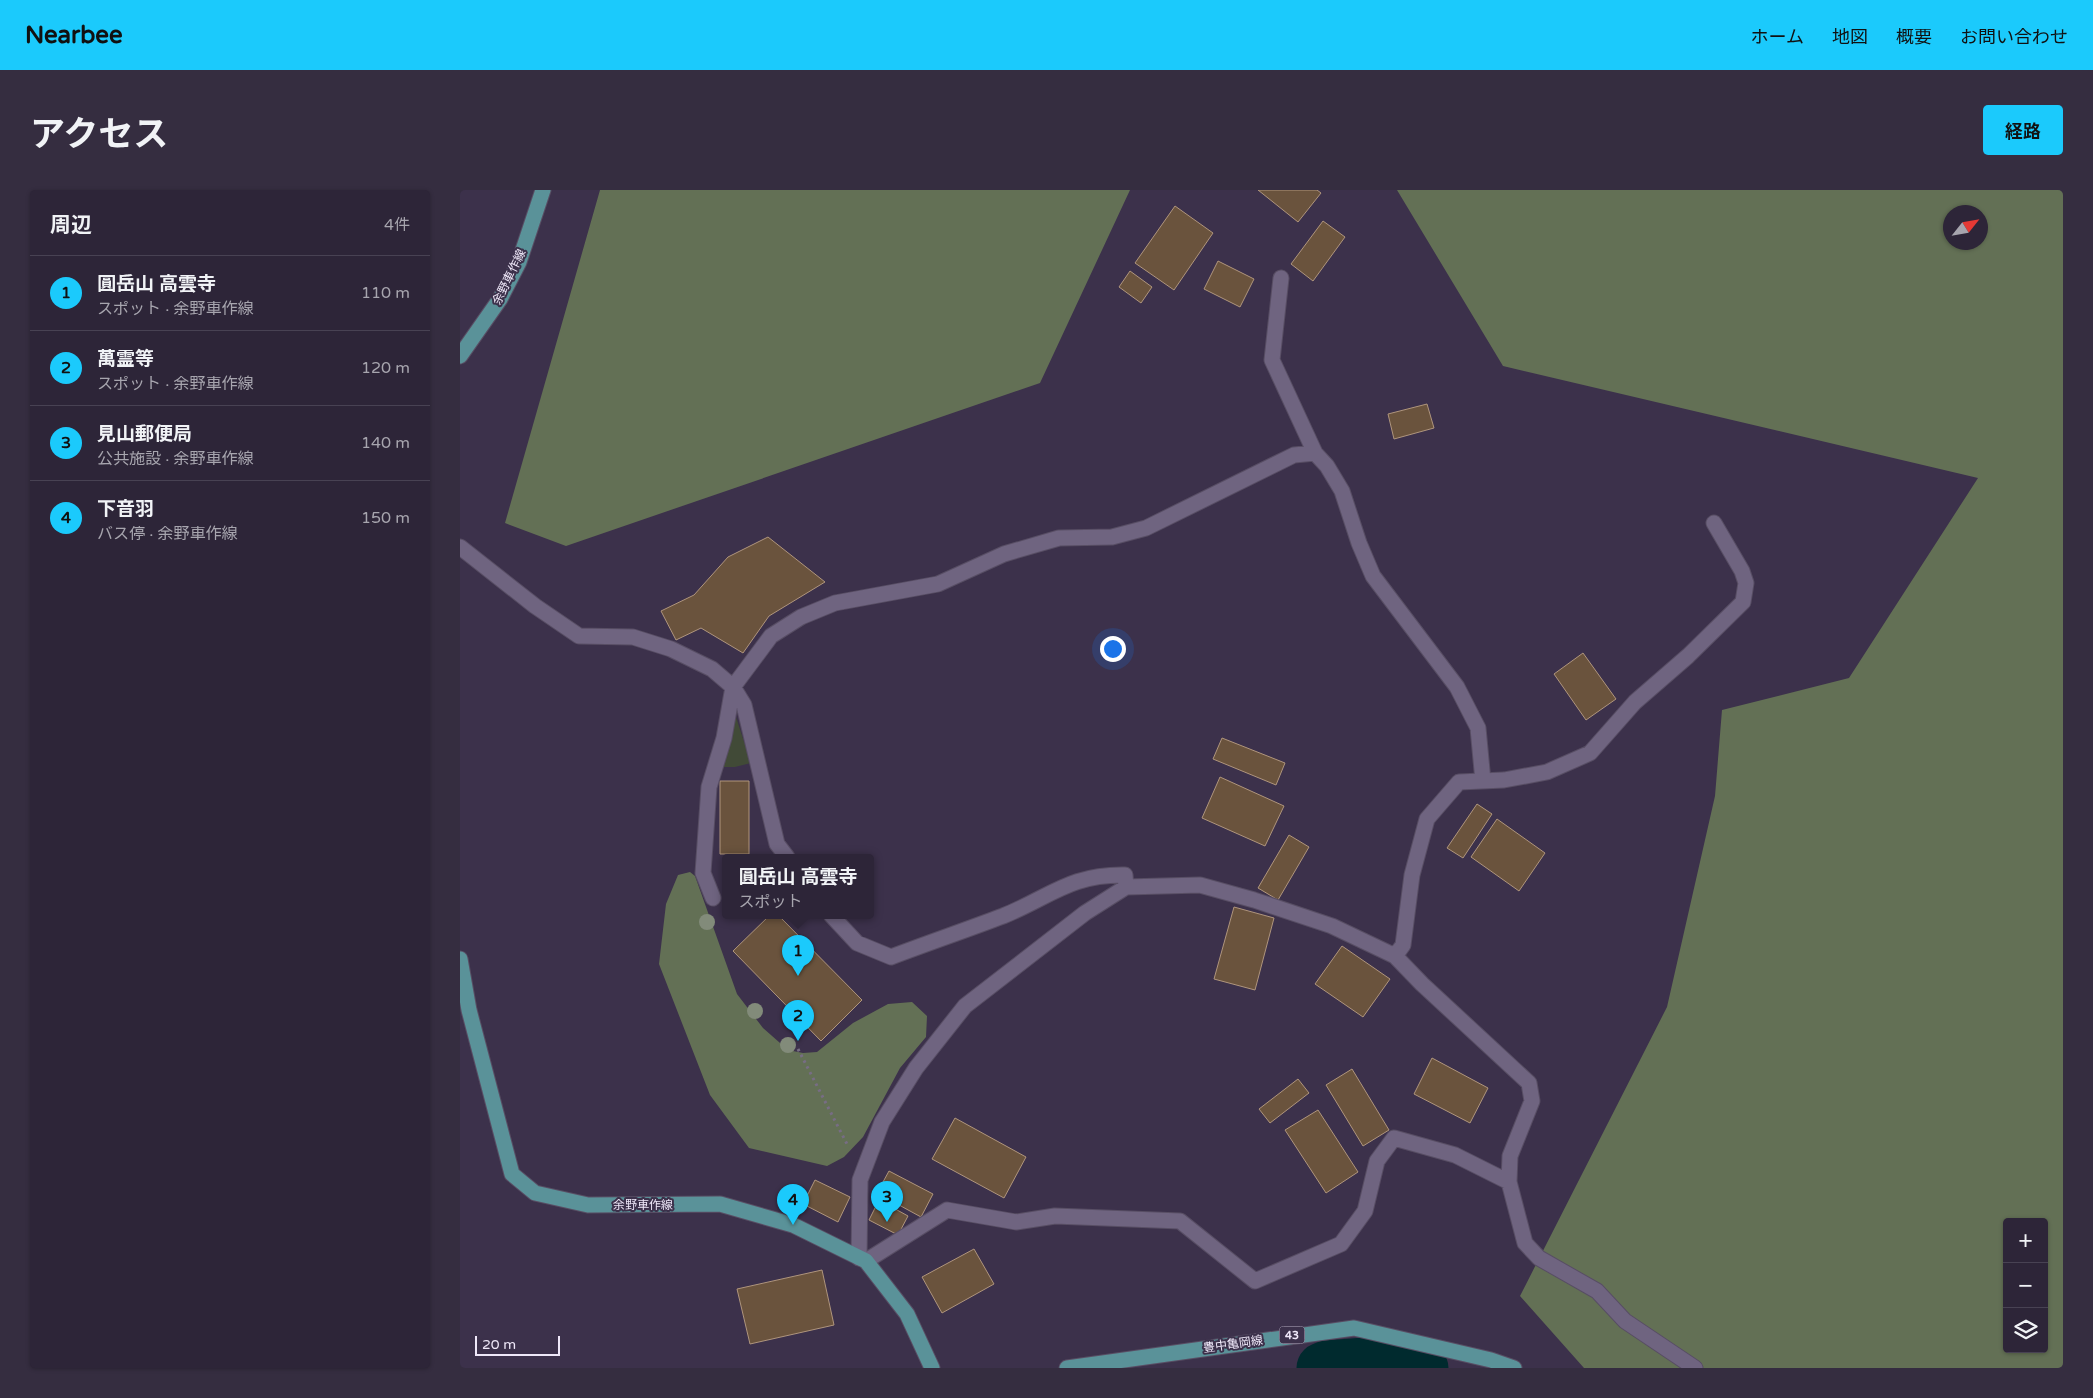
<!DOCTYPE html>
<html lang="ja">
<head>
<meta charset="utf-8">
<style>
	body { margin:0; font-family:"Varela Round","Noto Sans JP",sans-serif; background:#352d40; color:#f1f3f6 }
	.controls { position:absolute; right:15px; bottom:15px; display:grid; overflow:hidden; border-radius:5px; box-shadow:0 1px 4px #0004 }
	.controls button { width:45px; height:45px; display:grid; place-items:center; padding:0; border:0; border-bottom:1px solid #484253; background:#2d2538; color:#f1f3f6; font:25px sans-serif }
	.compass { position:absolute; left:1483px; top:15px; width:45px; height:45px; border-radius:50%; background:#2d2538; box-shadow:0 1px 4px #0004; rotate:59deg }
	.scale { position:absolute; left:15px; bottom:12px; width:85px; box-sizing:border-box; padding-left:5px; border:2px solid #efe8f9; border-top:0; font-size:14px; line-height:18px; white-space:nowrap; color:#efe8f9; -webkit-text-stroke:4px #3c314b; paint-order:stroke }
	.you { position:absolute; left:652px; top:458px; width:18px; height:18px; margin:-12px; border:4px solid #fff; border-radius:50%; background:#1a73e8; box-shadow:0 0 0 8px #1a73e833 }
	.badge { display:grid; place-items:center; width:32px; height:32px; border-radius:50%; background:#1bcafc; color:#111; font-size:16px; font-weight:700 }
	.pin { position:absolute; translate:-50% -41px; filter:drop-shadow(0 1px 2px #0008) }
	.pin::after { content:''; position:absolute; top:26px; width:18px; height:15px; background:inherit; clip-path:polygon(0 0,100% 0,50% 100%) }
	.popup { position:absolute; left:262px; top:664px; width:152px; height:65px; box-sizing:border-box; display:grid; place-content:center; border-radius:5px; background:#2d2538; filter:drop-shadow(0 1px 4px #0005); font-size:16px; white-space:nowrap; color:#a7a5ae }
	.popup b { font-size:19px; color:#f1f3f6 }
	.popup::after { content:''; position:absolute; left:50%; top:100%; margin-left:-10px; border:10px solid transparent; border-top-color:#2d2538 }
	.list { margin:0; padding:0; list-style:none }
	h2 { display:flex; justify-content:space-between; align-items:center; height:65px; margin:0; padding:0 20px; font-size:21px }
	h2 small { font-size:16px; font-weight:400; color:#a7a5ae }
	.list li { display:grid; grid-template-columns:32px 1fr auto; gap:15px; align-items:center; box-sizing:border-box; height:75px; padding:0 20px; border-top:1px solid #484253 }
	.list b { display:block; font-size:19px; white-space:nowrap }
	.list p { margin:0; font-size:16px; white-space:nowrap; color:#a7a5ae }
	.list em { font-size:16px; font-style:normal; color:#a7a5ae }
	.icon { flex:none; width:28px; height:28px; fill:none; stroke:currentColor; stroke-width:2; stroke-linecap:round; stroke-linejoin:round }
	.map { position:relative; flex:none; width:1603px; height:1178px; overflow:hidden; border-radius:5px }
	header { display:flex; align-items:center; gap:30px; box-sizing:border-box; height:70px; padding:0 25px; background:#1bcafc; color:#111 }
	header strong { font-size:24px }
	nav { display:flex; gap:28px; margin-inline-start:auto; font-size:18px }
	.intro { display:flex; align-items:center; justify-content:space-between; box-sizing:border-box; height:120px; padding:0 30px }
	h1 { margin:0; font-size:35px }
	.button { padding:12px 22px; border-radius:5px; background:#1bcafc; color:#111; font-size:18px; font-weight:700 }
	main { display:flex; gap:30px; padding:0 30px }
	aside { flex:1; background:#2d2538; border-radius:5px; box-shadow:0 1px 4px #0004 }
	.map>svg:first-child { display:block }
	.green { fill:#414a37 }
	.forest { fill:#637055; fill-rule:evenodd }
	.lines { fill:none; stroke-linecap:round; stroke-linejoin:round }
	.river { stroke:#002a2e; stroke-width:51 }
	.building { fill:#6a533d; stroke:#af957d }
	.minor-casing { stroke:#584e64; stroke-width:17 }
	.major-casing { stroke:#584e64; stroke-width:17 }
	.path { stroke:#776d84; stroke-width:3; stroke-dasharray:2.5 4; stroke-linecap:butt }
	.minor { stroke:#6f6480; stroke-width:15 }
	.major { stroke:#5a9299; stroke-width:15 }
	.tree { fill:#828b7a }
	.labels { text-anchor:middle; stroke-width:4; stroke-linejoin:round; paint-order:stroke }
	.shield { fill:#3c314b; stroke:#b9b1c5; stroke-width:1 }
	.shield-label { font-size:11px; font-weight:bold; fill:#efe8f9 }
	.street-label { font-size:12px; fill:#efe8f9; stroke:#3c314b }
</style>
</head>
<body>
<header>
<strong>Nearbee</strong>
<nav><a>ホーム</a><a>地図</a><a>概要</a><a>お問い合わせ</a></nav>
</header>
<div class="intro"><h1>アクセス</h1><a class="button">経路</a></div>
<main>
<aside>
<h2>周辺<small>4件</small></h2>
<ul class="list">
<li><span class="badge">1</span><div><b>圓岳山 高雲寺</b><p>スポット · 余野車作線</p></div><em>110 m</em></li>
<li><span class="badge">2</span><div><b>萬霊等</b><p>スポット · 余野車作線</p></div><em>120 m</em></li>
<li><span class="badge">3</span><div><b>見山郵便局</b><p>公共施設 · 余野車作線</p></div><em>140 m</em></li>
<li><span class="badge">4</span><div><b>下音羽</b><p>バス停 · 余野車作線</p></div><em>150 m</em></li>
</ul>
</aside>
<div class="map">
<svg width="1603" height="1178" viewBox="0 0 1603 1178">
	<rect width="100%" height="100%" fill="#3c314b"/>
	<path class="green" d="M275 524 291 573 275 577H260Z"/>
	<path class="forest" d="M140 0H670L580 193 106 356 45 333Z
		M937 0H1603V1178H1124L1060 1106 1207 817 1255 606 1262 520 1389 488 1518 288 1043 176ZM1490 22H1520V52H1490ZM1547 1032H1584V1159H1547Z
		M230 682 235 686 277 804 303 838 328 860 343 863 357 862 393 833 428 814 452 812 467 826 466 847 440 878 403 947 384 967 367 976 289 958 250 905 199 774 206 714 218 685Z"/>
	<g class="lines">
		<path class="river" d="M862 1178 867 1176 944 1170 963 1178"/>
	</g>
	<path class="building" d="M798 0H857L861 3 838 32Z
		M715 16 753 43 714 100 675 73Z
		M863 31 885 47 853 91 831 74Z
		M758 71 794 89 780 117 744 99Z
		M670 81 692 97 681 113 659 97Z
		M967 214 974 238 934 249 928 224Z
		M308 347 365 392 309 426 283 463 241 438 216 450 201 421 234 405 268 367Z
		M1123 463 1156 509 1126 530 1094 484Z
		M762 548 825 573 816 595 753 569Z
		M760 587 824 616 805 656 742 628Z
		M260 591H289V664H260Z
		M1017 614 1032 624 1003 668 987 658Z
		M1037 629 1085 663 1059 701 1011 667Z
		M829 645 849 657 818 710 798 698Z
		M774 717 814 728 795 800 754 789Z
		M310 725H318L402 810 361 851 273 761Z
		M882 756 930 789 903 827 855 794Z
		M972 868 1028 898 1010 933 954 904Z
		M892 879 929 940 903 956 866 895Z
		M838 889 849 903 810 933 799 919Z
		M858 920 898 982 866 1003 825 940Z
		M495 928 566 967 544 1008 472 969Z
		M429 981 473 1004 461 1027 417 1003Z
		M355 990 390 1007 378 1032 343 1014Z
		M419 1010 448 1026 438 1045 409 1030Z
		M514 1059 534 1094 482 1123 462 1087Z
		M362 1080 374 1135 290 1154 277 1099Z"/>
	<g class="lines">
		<g class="minor-casing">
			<path id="minor" d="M821 88 812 170 855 263
				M0 357 75 416 119 446 173 447 211 459 252 479 273 497 284 515 317 654 327 667
				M253 708 243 683 249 597 264 548 273 497 311 446 341 427 375 413 478 394 544 364 599 348 652 347 686 338 834 265 855 263 867 276 882 301 899 353 913 386 997 497 1018 538 1023 591
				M371 725 397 753 431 767C468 753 506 740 543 726 590 707 610 684 665 685L666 697
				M935 766 962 794 1069 893 1072 911 1050 966 1049 992 1065 1053 1079 1068 1137 1101 1165 1131 1235 1178
				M399 1068 400 990 422 932 456 878 505 816 625 723 666 697 740 695 794 710 872 736 935 766 943 755 952 685 967 629 999 592 1044 590 1087 582 1130 563 1175 512 1228 466 1283 412 1286 393 1282 381 1254 333
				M406 1071 487 1020 556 1032 595 1026 720 1031 795 1091 881 1054 905 1021 917 971 934 948 995 965 1049 992"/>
		</g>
		<g class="major-casing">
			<path id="major" d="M0 166 40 109 59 72 83 0
				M0 769 9 820 52 984 75 1003 128 1015 260 1014 333 1035 406 1071 447 1124 472 1178
				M607 1178 894 1138 1031 1170 1054 1178"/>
		</g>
		<path class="path" d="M338 859 388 956"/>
		<use href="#minor" class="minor"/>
		<use href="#major" class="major"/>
	</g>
	<g class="tree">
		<circle cx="247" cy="732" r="8"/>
		<circle cx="295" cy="821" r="8"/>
		<circle cx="328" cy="855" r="8"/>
	</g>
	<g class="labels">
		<rect class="shield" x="819.5" y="1136.5" width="25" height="17" rx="4"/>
		<g class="shield-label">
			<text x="832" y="1149">43</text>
		</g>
		<g class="street-label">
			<text transform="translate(49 87) rotate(-64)" y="4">余野車作線</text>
			<text x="183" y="1019">余野車作線</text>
			<text transform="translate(773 1154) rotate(-8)" y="4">豊中亀岡線</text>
		</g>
	</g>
</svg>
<div class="controls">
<button>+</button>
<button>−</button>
<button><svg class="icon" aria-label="layers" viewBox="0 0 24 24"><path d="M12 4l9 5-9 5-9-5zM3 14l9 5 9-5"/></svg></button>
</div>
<svg class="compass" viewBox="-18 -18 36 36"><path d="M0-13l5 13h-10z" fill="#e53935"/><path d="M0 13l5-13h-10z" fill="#a7a5ae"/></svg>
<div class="scale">20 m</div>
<div class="you"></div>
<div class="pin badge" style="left:338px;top:786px">1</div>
<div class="popup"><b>圓岳山 高雲寺</b>スポット</div>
<div class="pin badge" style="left:338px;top:851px">2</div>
<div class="pin badge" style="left:427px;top:1032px">3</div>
<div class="pin badge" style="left:333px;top:1035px">4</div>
</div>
</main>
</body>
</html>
